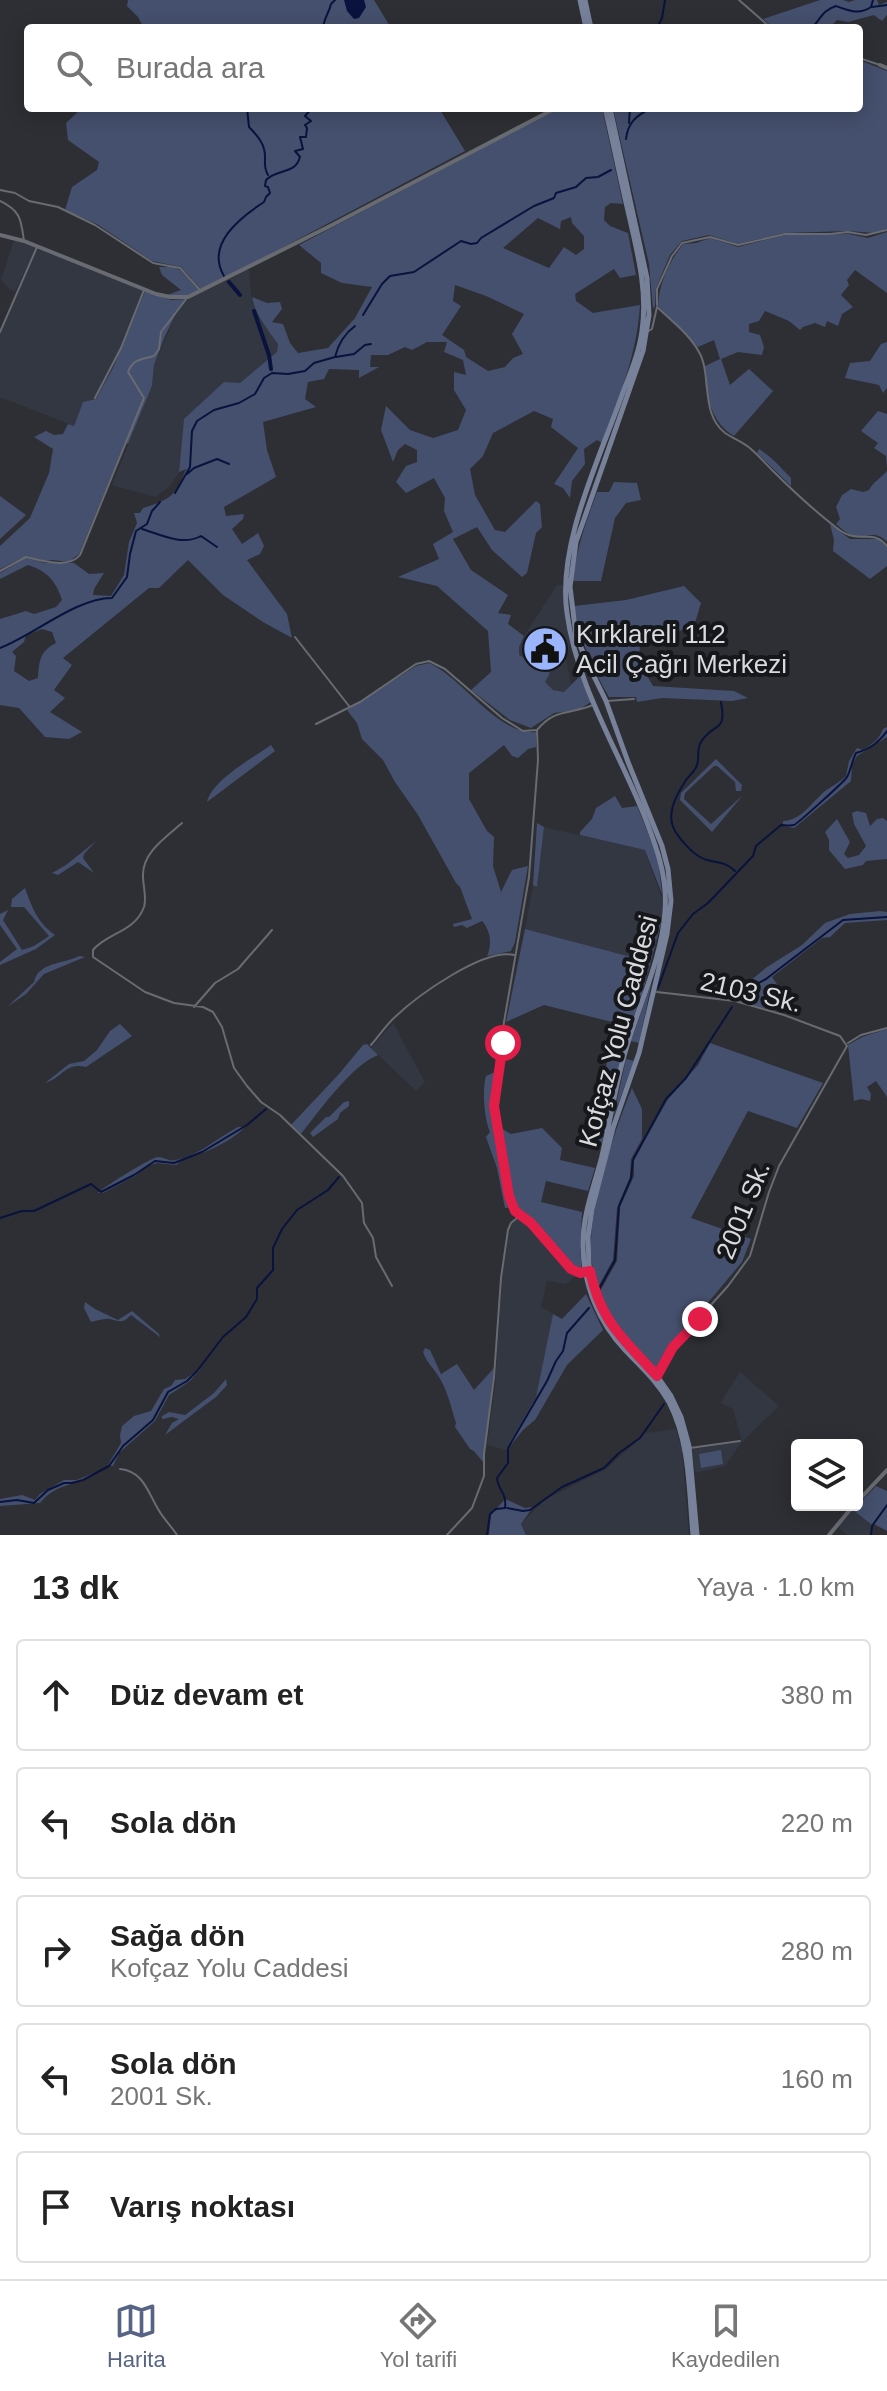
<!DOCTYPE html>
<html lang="tr">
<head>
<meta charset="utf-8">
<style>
	body { margin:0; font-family:Helvetica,sans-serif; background:#f6f6f6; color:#222 }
	.controls { position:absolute; right:24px; bottom:24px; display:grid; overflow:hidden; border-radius:8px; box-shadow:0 4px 20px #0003 }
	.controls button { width:72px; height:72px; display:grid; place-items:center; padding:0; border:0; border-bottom:2px solid #e0e0e0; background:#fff; color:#222; font:40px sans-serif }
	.stop { position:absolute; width:24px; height:24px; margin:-18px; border:6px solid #e11d48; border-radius:50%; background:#fff }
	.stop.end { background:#e11d48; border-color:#fff; box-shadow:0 2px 8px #0008 }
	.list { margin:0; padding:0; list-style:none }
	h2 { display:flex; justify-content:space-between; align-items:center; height:104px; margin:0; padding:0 32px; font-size:34px }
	h2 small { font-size:26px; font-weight:400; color:#767676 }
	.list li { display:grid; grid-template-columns:52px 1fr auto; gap:24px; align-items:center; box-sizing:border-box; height:112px; margin:0 16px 16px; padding:0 16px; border:2px solid #e0e0e0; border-radius:8px }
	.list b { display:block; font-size:30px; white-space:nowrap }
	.list p { margin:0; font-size:26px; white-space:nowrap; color:#767676 }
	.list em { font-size:26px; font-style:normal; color:#767676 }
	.icon { flex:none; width:44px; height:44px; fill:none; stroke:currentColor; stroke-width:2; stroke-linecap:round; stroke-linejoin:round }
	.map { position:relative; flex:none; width:887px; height:1535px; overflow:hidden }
	.search { position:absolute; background:#fff; box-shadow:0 4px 20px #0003; left:24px; right:24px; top:24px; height:88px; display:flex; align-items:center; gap:20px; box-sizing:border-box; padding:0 28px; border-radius:8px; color:#767676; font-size:30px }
	.sheet { height:744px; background:#fff }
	nav { display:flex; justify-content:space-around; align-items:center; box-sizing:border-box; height:112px; border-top:2px solid #e0e0e0; background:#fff; font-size:22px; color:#767676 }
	nav a { display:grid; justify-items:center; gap:4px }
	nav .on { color:#586485 }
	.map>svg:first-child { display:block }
	.built { fill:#333742 }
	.green { fill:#45506e; fill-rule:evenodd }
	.water { fill:#09133d }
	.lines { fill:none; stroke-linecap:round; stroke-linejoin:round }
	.stream { stroke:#09133d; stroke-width:2 }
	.canal { stroke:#09133d; stroke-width:4 }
	.minor { stroke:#686b71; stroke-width:2 }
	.tertiary { stroke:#686b71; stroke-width:4 }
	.secondary { stroke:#77819a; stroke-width:5 }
	.route { stroke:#e11d48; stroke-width:10 }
	.labels { text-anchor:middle; stroke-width:8; stroke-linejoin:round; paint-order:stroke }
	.poi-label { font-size:26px; fill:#d9dade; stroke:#16171a; text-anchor:start }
	.street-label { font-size:26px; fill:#d9dade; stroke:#16171a }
</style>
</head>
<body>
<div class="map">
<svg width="887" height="1535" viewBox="0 0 887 1535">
	<rect width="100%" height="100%" fill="#2d2f34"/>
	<path class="built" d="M14 240 36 247 15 292 8 288 1 280Z
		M38 249 145 291 123 345 104 386 95 399 83 402 74 426 0 397V334L34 255Z
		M249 269 252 303 258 311 262 322 278 344 277 352 240 383 184 419 179 472 170 486 155 497 112 485 152 386 154 365 179 308 189 298Z
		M557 585H563L564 605 571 642 566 658 571 685 564 692 553 690 544 682 550 673 519 655V647L524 636Z
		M544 827 645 850 663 902 662 918H653L639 959 525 929 533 885 537 887Z
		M393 1023 425 1082 416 1091 371 1048Z
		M518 1219H524L530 1224 559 1261 569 1270 578 1274 566 1284 547 1281 541 1307 553 1314 536 1397 507 1447V1450L487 1445 495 1387 502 1278 509 1234 512 1224Z
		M740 1372 779 1406 742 1442 725 1466 695 1473 692 1449 742 1442 733 1409 720 1403Z
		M676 1429 682 1450 689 1535H526L521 1524 544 1500 606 1469 646 1433Z
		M853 1510 872 1525 870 1535H847L838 1527Z"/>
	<path class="green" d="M128 0H374L391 28H144L138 17 127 6Z
		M820 0H843L849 2 855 0H877L879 5 887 2V15L882 21 874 15 848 22 837 20 829 28H774L763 19Z
		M859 60 887 71V229L875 233 849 231 784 233 738 244 709 235 682 241 670 255 656 288 655 306 653 309 649 264 613 108H859Z
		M82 108H439L465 151 202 290 181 267 152 261 97 224 65 210 72 187 97 170 99 162 68 140 66 123Z
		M559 108H602L623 204 611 203 605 207 604 220 610 226 628 233 636 275 620 278 614 269 575 294 576 301 593 313 640 305C637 354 619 398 602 443L597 440 584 449 585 464 572 481 570 498 563 488 554 484 578 448 551 427 553 419 534 411 493 433 483 456 470 469 475 495 495 530 505 532 536 501 540 504 542 527 536 533 527 573 522 577 492 550 477 527 453 539 471 570 508 595 498 613 511 615 508 624 524 636 519 647V655L550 673 545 682 553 690 564 692 581 675 591 702 578 710 554 713 531 728 510 720 471 690 491 672 488 631 437 586 398 577 439 559 433 544 453 532 444 511 445 498 434 478 406 493 396 482 406 466 417 462V450L405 444 398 450 393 462 381 430 386 406 410 430 433 438 458 430 466 410 454 390V372L466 375 463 360 444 352 447 342H427L412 350 405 347 388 355H371L370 367H379L359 378V370L329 369 324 379 308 382 305 399 316 407 263 422 267 450 276 477 224 507 226 516 244 514 243 519 232 529 242 544 258 533 264 546 260 554 247 560 287 614 292 638 263 622 223 595 188 560 159 588H149L63 658 72 665 54 690 65 698 50 712 82 732 69 739 45 737 19 708 0 705V619L26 611 34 614 56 607 62 600C56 581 47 571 28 565L0 579V573L26 558 45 563H74L89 574 104 573 94 589 93 595 111 596 124 575 129 542 137 523 134 513H140L143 508C171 499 175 497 186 469L179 472 184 419 224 382 240 383 277 352 278 344C268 330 255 314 252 297L267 303 280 302 282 309 272 322 283 324 290 343 298 353 328 348 355 318 372 287 342 283 321 273V263L299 245ZM571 217 572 223 584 236V249L576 255 564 247 549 268 503 248 538 218 560 229 561 221ZM455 285 486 296 524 314 512 334 523 354 513 358 505 367 488 371 466 357 464 350 442 335 461 306 453 301ZM42 629 52 632 56 643C40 651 39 661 38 678L29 681 14 671 16 656 12 652 24 642 26 635Z
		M887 232V293L855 270 847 280 849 285 841 295 853 307 842 314 838 326 827 321 825 327 815 323 803 327 800 330 789 321 765 311 759 321 749 324V332L760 335 764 347 762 355 738 352 721 359 730 385 749 369 773 391 734 436C711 423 704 392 705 366L720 359 714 340 698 347 658 306C659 283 669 262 683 244L696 243 710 238 738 247 785 235 849 234 868 238Z
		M159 267H173L180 270 200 291 187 296 167 295 181 290 162 275Z
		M145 291 171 300 187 299 179 308 165 336 154 365 152 386 128 444 125 443 79 554 69 562 53 560 45 561 26 556 0 569V546L30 518 49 473 53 449 34 437 46 431 54 435 63 434 68 424 74 426 83 402 96 399 113 368Z
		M887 342V388L883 393 879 385 845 378 850 363 870 361 881 344Z
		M878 411 887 414V468L886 456 874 448 878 443 861 431Z
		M759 449C772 457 780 467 791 478V486L757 453Z
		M887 471V540L886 541C874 529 867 539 853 536 847 534 841 528 836 524L840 519 836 507 842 495 851 489 863 492 869 490C873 482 881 478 887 471Z
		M614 482 637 483 641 500 626 503 615 518 601 581H573C576 549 586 522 597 492H609Z
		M0 496 26 515 0 539Z
		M830 524 850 539H879L887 547V566L870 579 833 551 834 540Z
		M684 586 701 603 695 623 674 634 640 643 639 662 653 686 734 691 748 698 732 701 662 698 637 702 636 697H609C592 668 580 640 574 606L626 600Z
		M429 663C463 678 498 736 536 732V747L528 749 518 758 512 756 504 745 469 773V799L487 831 494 837 493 866 501 892 512 870 528 866 515 942 511 951 487 956C492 945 491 931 482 921L467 928 462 925 454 927 453 924 472 919 460 887 456 883 418 815 395 782 383 760 362 739 357 723 347 710 416 666Z
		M887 727V737L857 756 852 765 851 781 794 828 783 826V821C802 820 811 803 825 791 832 786 840 782 846 776L849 761 857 748 863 750C872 744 879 740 883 729Z
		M271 745 275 751 207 802C212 780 253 758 271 745Z
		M716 759 742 785 741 791H736L735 782 717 766H714L685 793 684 799 711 824 743 795 712 832 680 800 681 793Z
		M615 796 622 808 637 806 658 858 662 894 645 850 580 835V832L592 819 596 808Z
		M857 811 866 813 870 826 877 819 883 818 887 821V859L866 861 863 865 845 869 829 850V840L825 832 837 819 850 842 844 854 848 858 859 855 866 846 854 824 852 813Z
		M537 823 544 827 537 887 533 885Z
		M96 841 84 854 83 858 94 873 78 862 58 875 52 873 66 865Z
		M25 888C32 908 38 923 55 935L36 949 0 965V962L17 949 0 925V914L8 910 3 920 22 950 34 946 49 936 24 907H11L12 899Z
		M880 911 887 912V920L845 923 830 937 822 938 772 977 781 990 775 1011 728 999 767 967 802 945 825 923 850 914Z
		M659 923H661L641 998C635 977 640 961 649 941 652 934 656 930 659 923Z
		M525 929 639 959 634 982 639 1002 625 1043 602 1143 591 1132 616 1023 544 1005 506 1022Z
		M79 956 85 957 44 974 26 994 7 1007 34 982C38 962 64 964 79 956Z
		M652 981 639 1043 631 1041Z
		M120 1024 132 1036 86 1067C65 1062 63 1078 45 1083L69 1064 84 1061 97 1050 110 1031Z
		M887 1029V1097L876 1081 867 1087 871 1094 870 1101 861 1099 854 1101 848 1045 862 1037Z
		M710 1043 823 1083 797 1128 748 1111 691 1218 751 1239 742 1262 691 1323 668 1346 657 1371C632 1346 612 1325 599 1293L617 1261 620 1207 634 1176V1159L668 1099 698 1065Z
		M367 1044 378 1055C351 1066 320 1110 301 1134L291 1125 339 1074 363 1045Z
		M626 1059 634 1061 613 1118Z
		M497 1071 493 1106 505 1182 512 1207 505 1208 497 1168 486 1137 490 1132C484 1118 482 1089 486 1076Z
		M632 1088 642 1109V1139L631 1159 630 1178 617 1208 613 1260 597 1289C593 1272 590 1256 591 1239 593 1195 615 1129 632 1088Z
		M349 1101V1106L340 1113 338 1119 313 1137 310 1133 326 1117H329L344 1102Z
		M238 1127H245C236 1138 201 1157 187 1156L176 1165 157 1163 147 1166 135 1176 103 1193H98C102 1188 152 1157 158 1157 164 1157 169 1162 176 1160 198 1156 219 1137 238 1127Z
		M499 1127 511 1134 542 1128 562 1148 560 1160 595 1168 588 1191 546 1181 541 1202 582 1212 580 1248 582 1270 572 1266 532 1223 516 1210 510 1196Z
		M586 1294 603 1330 567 1365 535 1420 523 1430 507 1450V1447L536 1397 553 1314 562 1319Z
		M85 1302 95 1309 118 1320 132 1311 159 1334 160 1337 131 1315C123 1323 121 1322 110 1319 104 1318 97 1321 91 1322L84 1308Z
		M425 1348 430 1350 441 1374 457 1364 474 1390 494 1368 483 1462 474 1451 470 1449 455 1427 456 1423C451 1407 447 1388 437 1374 431 1365 427 1363 423 1352Z
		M201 1368 190 1381 169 1395 155 1421 119 1453 113 1466 108 1465 121 1443 120 1435 122 1426 134 1416 151 1411 164 1389 171 1386 175 1380 185 1379Z
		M226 1379 227 1385 216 1397 165 1435 172 1423 179 1419 172 1417 162 1419V1416L169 1412 185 1415 214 1393Z
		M721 1450 723 1464 701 1468 699 1454Z
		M96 1472C75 1488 58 1481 40 1503L0 1506V1499L22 1495 35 1500 40 1494 64 1480H77Z
		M876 1486 887 1491V1531L874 1524 872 1525 853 1510Z
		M505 1499 525 1508 533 1507 521 1524 526 1535H489L491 1515Z"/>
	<path class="water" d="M344 0H364L366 7 359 18 354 19 347 11Z"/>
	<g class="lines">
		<path class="stream" d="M872 7 887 5
			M323 28C324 18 329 13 331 4L335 0
			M657 28 662 18 665 0
			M812 28C821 18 823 10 836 6 849 11 859 15 871 7L873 0
			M247 108 249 127C255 133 262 141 264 149 267 159 262 165 268 175
			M629 123 630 108
			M626 139C628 122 636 116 651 108
			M224 276C205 244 241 217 264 202L266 197 270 193 268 187 265 186 266 180C278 168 295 175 300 157L295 151 303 149 300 137H306L307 128 305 125 311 121 305 116 312 108
			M363 315 382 284 390 276 414 272 461 241 471 244 477 243 481 238 534 206 554 198 556 193 576 187 586 178 598 177 611 170
			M336 357 354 354 365 345 371 344
			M187 474 194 468 217 459 229 464
			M175 493 190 467 192 431 197 421 214 410 239 403 255 394 264 378 272 373 288 374 305 371 314 363 335 357C338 345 344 334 355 326
			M142 529C161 535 183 546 201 536L217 547
			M0 648C34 635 76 598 112 598L127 577 130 554 136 531 147 524 152 511 160 502
			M721 702C727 734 714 721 701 742 696 750 700 757 697 765 696 770 689 776 686 780 677 794 665 814 675 831 681 841 695 857 707 860 718 863 726 862 735 871
			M658 988 678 933 693 914 708 903 753 856 756 846 781 825C784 825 791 826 794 825 797 824 845 781 847 777 851 770 852 761 856 753 870 749 878 743 887 731
			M738 999 749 988 766 979 843 920 887 917
			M0 1218 22 1211H34L91 1184 101 1192 134 1175 155 1161 174 1163 202 1152 247 1125 266 1109
			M599 1289 615 1260 619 1206 631 1178 633 1160 666 1099 686 1078 732 1007
			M0 1502 17 1500 34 1503 48 1490 64 1483H72L83 1480 109 1466 123 1446 153 1420 168 1392 187 1381 197 1371 223 1337 246 1317 257 1299V1288L273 1270V1248L282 1229 297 1210 328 1190 339 1177
			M507 1508 523 1511 530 1510 562 1487 604 1468 619 1453 640 1438 664 1404
			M487 1535 490 1514 496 1509 505 1508C507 1492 498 1491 497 1478L508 1463V1448L547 1381 556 1361 563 1351 567 1333 589 1308
			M871 1535 872 1526 887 1505"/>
		<path class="canal" d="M229 282 240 295
			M254 311 269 355 271 369"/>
		<path class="minor" d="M739 0 771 28
			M859 58 880 65
			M0 190 15 193 29 201 58 207 95 225 153 263 180 268 201 291
			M0 201C21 211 21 220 24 241
			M657 305V289L672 256 682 243 710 237 738 245 785 234H830L848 232 866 235 887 230
			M0 332 37 247
			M647 332 652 329 657 307C671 320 690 335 699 352 712 374 700 414 725 433 734 439 743 442 751 449 759 456 766 464 773 471 793 491 816 512 838 529 861 546 871 527 887 546
			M95 398 121 348 144 290
			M0 571 26 557C42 561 69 569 80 555L144 398 128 372C133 359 142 359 154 356L159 349 161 332 187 298
			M295 637 349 706
			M607 701 634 699
			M316 724 360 702 416 664 429 661 445 669 502 718 523 731 537 730C555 708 569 715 593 705
			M537 730 538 760 529 877 504 1022 494 1106 509 1196 515 1211 531 1223 571 1269 580 1273 585 1272
			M182 823C166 837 142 853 143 876 143 886 147 898 144 907 135 932 107 933 93 950V957L145 992 174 1003 203 1007 213 1012 222 1027 234 1068 247 1086 261 1102 280 1115 343 1176 362 1203 364 1223 373 1238 376 1257 392 1286
			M657 992 735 1001 784 1015 840 1036 847 1046 779 1166 769 1192 750 1256 728 1286 673 1347 658 1375
			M194 1007 215 983 238 969 272 930
			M848 1043 861 1035 887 1028
			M371 1045C379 1036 386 1025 395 1017 417 996 483 948 514 955
			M690 1448 740 1441
			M120 1469C143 1471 148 1492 158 1509 163 1518 171 1526 177 1535
			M447 1535 472 1508 484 1476V1454L494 1377 501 1278 508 1230 511 1223 517 1218H521"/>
		<path class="tertiary" d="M880 65 887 68
			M0 235 24 241 156 294 170 297H188L332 225 556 108
			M857 1502 887 1470
			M829 1535 854 1505"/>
		<path class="secondary" d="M580 0 586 28
			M585 0 591 28
			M605 108C613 142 620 177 628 211 637 251 648 290 642 331 639 353 630 374 622 395 599 460 557 545 567 613 576 682 615 745 642 810 655 843 668 875 665 911 662 959 639 1004 626 1049 615 1085 610 1123 601 1160 593 1189 582 1217 583 1248 584 1286 599 1323 625 1350 641 1367 657 1381 669 1402 690 1442 689 1491 693 1535
			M610 108 647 278 649 315 643 351 576 542 570 587 576 635 586 660 606 701 628 762 662 846 668 869 671 901 667 934 639 1053 613 1128 592 1209 588 1237 589 1265 595 1290 609 1321 627 1345 657 1376 671 1396 681 1417 689 1446 697 1535"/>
	</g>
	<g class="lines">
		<path class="route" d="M503 1043 494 1106 509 1196 515 1211 531 1223 571 1269 580 1273 590 1271C601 1323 624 1339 657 1376L673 1347 700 1319"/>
	</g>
	<defs>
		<g id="civic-disc" transform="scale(2.3)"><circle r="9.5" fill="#9bb5fd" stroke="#16171a"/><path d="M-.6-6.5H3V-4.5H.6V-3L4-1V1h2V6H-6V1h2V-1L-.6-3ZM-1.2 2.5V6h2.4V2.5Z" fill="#111"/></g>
	</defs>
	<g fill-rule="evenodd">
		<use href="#civic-disc" x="545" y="649"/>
	</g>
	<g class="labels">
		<g class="poi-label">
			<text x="576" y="643">Kırklareli 112<tspan x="576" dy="30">Acil Çağrı Merkezi</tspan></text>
		</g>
		<g class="street-label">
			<text transform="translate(751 992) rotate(13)" y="9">2103 Sk.</text>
			<text transform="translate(618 1031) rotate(-75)" y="9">Kofçaz Yolu Caddesi</text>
			<text transform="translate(743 1210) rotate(-68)" y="9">2001 Sk.</text>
		</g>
	</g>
</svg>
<div class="controls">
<button><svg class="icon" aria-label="layers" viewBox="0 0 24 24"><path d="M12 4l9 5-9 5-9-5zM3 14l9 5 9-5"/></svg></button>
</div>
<div class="stop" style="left:503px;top:1043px"></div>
<div class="stop end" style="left:700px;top:1319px"></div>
<div class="search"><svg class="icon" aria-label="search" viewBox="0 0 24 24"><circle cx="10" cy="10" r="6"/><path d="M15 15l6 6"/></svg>Burada ara</div>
</div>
<section class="sheet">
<h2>13 dk<small>Yaya · 1.0 km</small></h2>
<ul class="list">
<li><svg class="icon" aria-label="ahead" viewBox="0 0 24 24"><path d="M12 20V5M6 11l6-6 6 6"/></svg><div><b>Düz devam et</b></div><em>380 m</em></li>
<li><svg class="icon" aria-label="left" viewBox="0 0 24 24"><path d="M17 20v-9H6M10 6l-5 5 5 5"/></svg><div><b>Sola dön</b></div><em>220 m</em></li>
<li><svg class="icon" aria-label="right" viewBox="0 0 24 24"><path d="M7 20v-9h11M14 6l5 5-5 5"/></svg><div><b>Sağa dön</b><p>Kofçaz Yolu Caddesi</p></div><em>280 m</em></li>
<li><svg class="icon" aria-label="left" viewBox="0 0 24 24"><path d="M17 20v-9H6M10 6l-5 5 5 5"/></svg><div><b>Sola dön</b><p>2001 Sk.</p></div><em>160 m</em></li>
<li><svg class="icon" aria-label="arrive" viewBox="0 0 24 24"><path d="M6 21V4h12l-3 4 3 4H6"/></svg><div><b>Varış noktası</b></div></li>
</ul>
</section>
<nav>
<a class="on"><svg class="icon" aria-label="map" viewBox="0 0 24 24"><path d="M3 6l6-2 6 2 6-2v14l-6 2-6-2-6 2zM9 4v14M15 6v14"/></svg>Harita</a>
<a><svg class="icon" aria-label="directions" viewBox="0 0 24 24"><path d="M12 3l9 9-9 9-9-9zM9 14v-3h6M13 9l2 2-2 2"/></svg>Yol tarifi</a>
<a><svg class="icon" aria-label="saved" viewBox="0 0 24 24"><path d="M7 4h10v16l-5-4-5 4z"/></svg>Kaydedilen</a>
</nav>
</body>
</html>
